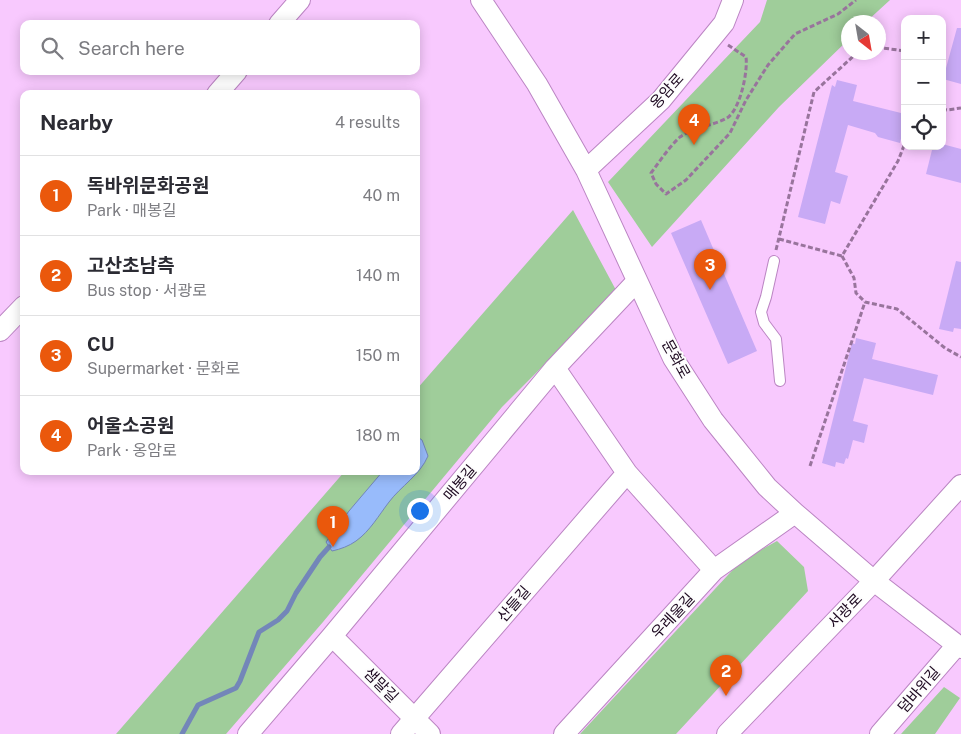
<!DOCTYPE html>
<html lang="en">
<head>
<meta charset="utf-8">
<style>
	body { margin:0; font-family:"Public Sans","Noto Sans KR",sans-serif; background:#f2f2f3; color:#2b2b33 }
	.controls { position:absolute; right:15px; top:15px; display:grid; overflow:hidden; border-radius:10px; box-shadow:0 2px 12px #0003 }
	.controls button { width:45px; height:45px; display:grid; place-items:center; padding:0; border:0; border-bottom:1px solid #e1e1e2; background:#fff; color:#2b2b33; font:25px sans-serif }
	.compass { position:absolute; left:841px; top:15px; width:45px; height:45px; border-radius:50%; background:#fff; box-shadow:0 2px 12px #0003; rotate:149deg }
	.you { position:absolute; left:419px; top:510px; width:18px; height:18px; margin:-12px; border:4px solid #fff; border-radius:50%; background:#1a73e8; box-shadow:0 0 0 8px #1a73e833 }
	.badge { display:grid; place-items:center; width:32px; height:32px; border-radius:50%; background:#ea580c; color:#fff; font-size:16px; font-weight:700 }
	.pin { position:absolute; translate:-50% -41px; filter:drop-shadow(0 1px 2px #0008) }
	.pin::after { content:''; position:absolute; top:26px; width:18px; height:15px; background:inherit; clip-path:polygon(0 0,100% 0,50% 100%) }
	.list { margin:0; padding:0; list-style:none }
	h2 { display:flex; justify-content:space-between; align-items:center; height:65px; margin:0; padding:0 20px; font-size:21px }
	h2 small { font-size:16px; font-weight:400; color:#7c7c81 }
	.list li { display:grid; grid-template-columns:32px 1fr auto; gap:15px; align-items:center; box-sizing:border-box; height:80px; padding:0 20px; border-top:1px solid #e1e1e2 }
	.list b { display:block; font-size:19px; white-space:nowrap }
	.list p { margin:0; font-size:16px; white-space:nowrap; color:#7c7c81 }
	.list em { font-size:16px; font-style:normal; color:#7c7c81 }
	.icon { flex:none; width:28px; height:28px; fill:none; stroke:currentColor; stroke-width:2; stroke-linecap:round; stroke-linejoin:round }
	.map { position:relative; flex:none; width:961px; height:734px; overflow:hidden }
	.search { position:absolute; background:#fff; box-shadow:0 2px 12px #0003; left:20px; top:20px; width:400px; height:55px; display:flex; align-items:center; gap:12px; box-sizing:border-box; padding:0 18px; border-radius:10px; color:#7c7c81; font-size:19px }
	.panel { position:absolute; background:#fff; box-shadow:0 2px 12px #0003; left:20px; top:90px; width:400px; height:385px; border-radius:10px }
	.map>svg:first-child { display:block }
	.green { fill:#9fcd9a }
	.water { fill:#98bbfb; stroke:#7386b9 }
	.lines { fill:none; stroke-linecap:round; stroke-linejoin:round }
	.stream { stroke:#7386b9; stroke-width:5 }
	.building { fill:#c8aaf5 }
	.service-casing { stroke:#bb85c3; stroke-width:12 }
	.minor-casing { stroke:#bb85c3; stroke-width:22 }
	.path { stroke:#98749c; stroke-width:3; stroke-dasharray:5 2.5; stroke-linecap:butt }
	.service { stroke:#fff; stroke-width:10 }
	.minor { stroke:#fff; stroke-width:20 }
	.labels { text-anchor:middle; stroke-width:4; stroke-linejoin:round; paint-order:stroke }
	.street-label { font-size:15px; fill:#1d0920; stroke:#fdfdfd }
</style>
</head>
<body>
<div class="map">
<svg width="961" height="734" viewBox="0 0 961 734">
	<rect width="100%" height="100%" fill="#f8c9fe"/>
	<path class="green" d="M767 0H890L866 22H848V40L779 107 652 247 608 182 760 22Z
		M573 210 617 292 502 407 323 622 226 734H116L345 471H416V390Z
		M777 541 804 567 808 591 676 734H580L741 561Z
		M944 687 960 698 935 734H901Z"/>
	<path class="water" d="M416 436 422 440 428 456C420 475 401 486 389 502 379 515 370 531 356 541 349 546 341 549 332 551L326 542 349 511 383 471H416Z"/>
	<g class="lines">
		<path class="stream" d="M182 734 198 705 236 688 240 681 259 632 278 620 287 611 296 593 320 557 329 547"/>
	</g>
	<path class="building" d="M957 28H961V84L943 79Z
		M837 80 857 85 853 101 905 114V121L900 143 878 137 875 133 848 125 835 172 848 176 840 204 831 201 825 224 798 217 832 85 835 87Z
		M942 144 961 149V183L926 174 933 146H942Z
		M701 220 757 351 728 364 671 233Z
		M956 261 961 262V329L954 328 953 332 939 329Z
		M856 338 876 343 872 359 938 375 933 395 864 378 853 421 868 425 864 443 853 440 848 459 846 458 844 464 836 462 835 467 822 463 852 343 855 344Z"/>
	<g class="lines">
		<g class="service-casing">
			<path id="service" d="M774 261 766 297 761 312 764 323 776 339 780 381"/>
		</g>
		<g class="minor-casing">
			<path id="minor" d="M481 0 537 84 586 170 673 358 713 420 767 487 795 513 874 581 961 648
				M279 24 300 0
				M217 94 237 71
				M586 170 661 100 724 23 733 0
				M0 331 24 306
				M555 368 627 473 714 570
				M332 636 430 734
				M248 734 332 636 555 368 637 281
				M401 734 627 473
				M564 734 714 570 795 513
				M727 734 874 581 961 485
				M880 734 957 645"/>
		</g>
		<path class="path" d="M878 44 883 48 905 51
			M728 45 746 57C748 72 740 110 727 118 713 126 693 127 680 137 669 147 660 161 651 173L656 184 666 194 686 180 730 133 746 100 768 65 795 34 838 14 856 0
			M942 109 947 110 961 108
			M779 239 842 256 898 161 905 143
			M776 250 814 92 858 52
			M842 256 854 278 856 293 865 302 897 309 945 348 961 357
			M810 466 865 302"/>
		<use href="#service" class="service"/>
		<use href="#minor" class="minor"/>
	</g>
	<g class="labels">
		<g class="street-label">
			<text transform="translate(667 91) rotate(-48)" y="5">옹암로</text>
			<text transform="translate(676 359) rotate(61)" y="5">문화로</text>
			<text transform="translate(460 483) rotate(-50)" y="5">매봉길</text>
			<text transform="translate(514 604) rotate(-49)" y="5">산들길</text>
			<text transform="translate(845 611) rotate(-46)" y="5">서광로</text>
			<text transform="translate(673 616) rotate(-47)" y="5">우레울길</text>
			<text transform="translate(381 685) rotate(45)" y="5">샘말길</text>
			<text transform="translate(919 690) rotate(-49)" y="5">덤바위길</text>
		</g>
	</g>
</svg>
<div class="controls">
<button>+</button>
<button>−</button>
<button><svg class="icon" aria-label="locate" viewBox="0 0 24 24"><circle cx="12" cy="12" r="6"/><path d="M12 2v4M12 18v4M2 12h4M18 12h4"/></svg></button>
</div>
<svg class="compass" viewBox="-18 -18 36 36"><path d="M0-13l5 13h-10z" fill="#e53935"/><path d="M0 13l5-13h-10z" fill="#7c7c81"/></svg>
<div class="you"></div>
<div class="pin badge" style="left:333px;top:547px">1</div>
<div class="pin badge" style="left:726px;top:696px">2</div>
<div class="pin badge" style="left:710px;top:290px">3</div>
<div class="pin badge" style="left:694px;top:145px">4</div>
<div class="search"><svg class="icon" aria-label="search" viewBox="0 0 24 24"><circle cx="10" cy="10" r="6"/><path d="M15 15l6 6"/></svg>Search here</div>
<section class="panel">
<h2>Nearby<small>4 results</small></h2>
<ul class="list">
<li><span class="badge">1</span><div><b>독바위문화공원</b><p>Park · 매봉길</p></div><em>40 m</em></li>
<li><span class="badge">2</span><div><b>고산초남측</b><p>Bus stop · 서광로</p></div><em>140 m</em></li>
<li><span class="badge">3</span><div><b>CU</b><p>Supermarket · 문화로</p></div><em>150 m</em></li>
<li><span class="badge">4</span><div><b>어울소공원</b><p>Park · 옹암로</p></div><em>180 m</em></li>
</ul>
</section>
</div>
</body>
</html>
